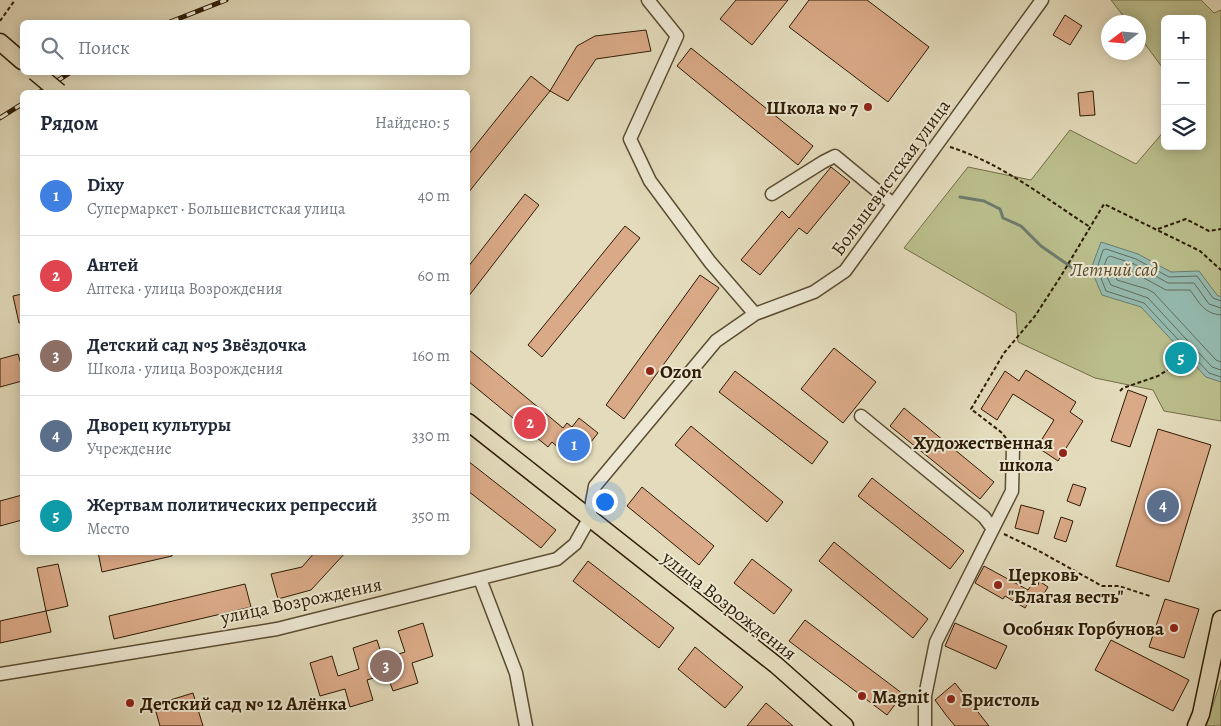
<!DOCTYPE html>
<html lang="ru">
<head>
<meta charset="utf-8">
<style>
	body { margin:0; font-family:Alegreya,serif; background:#f2f2f3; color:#1f2937 }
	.controls { position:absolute; right:15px; top:15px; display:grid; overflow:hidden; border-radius:8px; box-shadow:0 2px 12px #0003 }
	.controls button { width:45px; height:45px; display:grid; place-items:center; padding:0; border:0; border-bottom:1px solid #e0e1e3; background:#fff; color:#1f2937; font:25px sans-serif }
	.compass { position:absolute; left:1101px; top:15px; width:45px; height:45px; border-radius:50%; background:#fff; box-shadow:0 2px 12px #0003; rotate:254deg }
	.you { position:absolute; left:604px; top:501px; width:18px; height:18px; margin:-12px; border:4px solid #fff; border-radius:50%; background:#1a73e8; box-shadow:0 0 0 8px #1a73e833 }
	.badge { display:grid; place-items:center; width:32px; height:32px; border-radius:50%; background:#ea580c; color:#fff; font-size:16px; font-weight:700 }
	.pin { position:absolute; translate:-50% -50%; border:2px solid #fff; box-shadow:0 1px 5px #0006 }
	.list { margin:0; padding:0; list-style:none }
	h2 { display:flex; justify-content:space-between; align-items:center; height:65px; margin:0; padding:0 20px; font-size:21px }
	h2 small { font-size:16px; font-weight:400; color:#747a83 }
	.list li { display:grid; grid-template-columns:32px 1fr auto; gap:15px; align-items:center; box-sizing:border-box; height:80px; padding:0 20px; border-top:1px solid #e0e1e3 }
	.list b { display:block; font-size:19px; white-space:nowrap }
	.list p { margin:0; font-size:16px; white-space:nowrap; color:#747a83 }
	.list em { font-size:16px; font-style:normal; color:#747a83 }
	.icon { flex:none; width:28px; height:28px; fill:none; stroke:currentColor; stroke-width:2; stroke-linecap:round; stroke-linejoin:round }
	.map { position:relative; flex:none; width:1221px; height:726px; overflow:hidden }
	.search { position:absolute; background:#fff; box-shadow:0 2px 12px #0003; left:20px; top:20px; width:450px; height:55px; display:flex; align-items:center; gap:12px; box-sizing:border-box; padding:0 18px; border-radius:8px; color:#747a83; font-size:19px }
	.panel { position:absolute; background:#fff; box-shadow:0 2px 12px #0003; left:20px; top:90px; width:450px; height:465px; border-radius:8px }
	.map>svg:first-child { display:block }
	.green { fill:#babe8c; stroke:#746d48 }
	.water { fill:#95bbb1; stroke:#6c7b6c }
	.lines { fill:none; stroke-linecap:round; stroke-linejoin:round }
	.shore { stroke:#626c5a; stroke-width:1 }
	.stream { stroke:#6c7b6c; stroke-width:3 }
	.building { fill:#daa987; stroke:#2e1c04 }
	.minor-casing { stroke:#5b4c32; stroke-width:15 }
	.major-casing { stroke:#2e1c04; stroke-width:19 }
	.path { stroke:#2e1c04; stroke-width:2; stroke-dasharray:4 2.5; stroke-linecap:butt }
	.minor { stroke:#ede8d3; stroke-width:12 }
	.major { stroke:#e3dbbb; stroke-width:16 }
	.rail-casing { stroke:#2e1c04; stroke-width:5 }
	.rail { stroke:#ede8d3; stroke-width:3; stroke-dasharray:9; stroke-linecap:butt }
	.major-bridge-casing { stroke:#2e1c04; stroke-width:19; stroke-linecap:butt }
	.major-bridge { stroke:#e3dbbb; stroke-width:16 }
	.poi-dot { fill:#8f2418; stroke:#ede8d3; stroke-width:2 }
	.labels { text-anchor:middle; stroke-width:4; stroke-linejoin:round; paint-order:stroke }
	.poi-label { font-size:19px; font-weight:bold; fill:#2e1c04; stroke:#ede8d3; text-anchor:start }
	.street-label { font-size:19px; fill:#2e1c04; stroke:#ede8d3 }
	.park-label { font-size:19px; font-style:italic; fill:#584d2d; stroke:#ede8d3 }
</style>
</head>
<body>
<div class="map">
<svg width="1221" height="726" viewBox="0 0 1221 726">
	<rect width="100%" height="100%" fill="#e3dbbb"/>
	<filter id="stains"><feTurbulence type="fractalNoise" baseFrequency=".004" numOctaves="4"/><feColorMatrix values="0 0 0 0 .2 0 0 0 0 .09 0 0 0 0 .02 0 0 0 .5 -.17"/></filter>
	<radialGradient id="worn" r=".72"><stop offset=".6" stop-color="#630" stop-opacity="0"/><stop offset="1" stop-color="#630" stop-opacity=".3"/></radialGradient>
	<path class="green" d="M1111 0H1201L1214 13 1221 10V421L1164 411 1153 390 1095 378 1018 342 1016 313 904 248 968 167 1031 180 1070 130 1136 164 1165 130V146H1202V19H1165V71L1139 36 1138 22H1128Z
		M1221 680V726H1206Z"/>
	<path class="water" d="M1101 242 1138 254 1171 272 1199 271 1217 295 1221 297V382L1206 377 1141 307 1102 295 1091 269Z"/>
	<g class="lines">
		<path class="shore" d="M1221 301 1213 298 1197 276 1169 277 1136 259 1106 249 1103 250 1097 268 1106 291 1144 303 1209 373 1221 377
			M1221 308 1209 304 1194 283H1168L1134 264 1110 256 1107 258 1103 269 1111 285 1148 298 1212 367 1221 370
			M1221 315C1204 314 1199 302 1190 290H1166L1131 271 1114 266 1112 267 1117 280 1147 289 1154 293 1216 360 1221 362"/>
		<path class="stream" d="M960 197 984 201 1000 209 1003 218 1021 226 1041 246 1077 271 1091 269"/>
	</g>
	<path class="building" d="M736 0H788L752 45 720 19Z
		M809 0H867L929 47 888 102 789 27Z
		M1065 15 1082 26 1070 45 1053 35Z
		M646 30 651 51 596 59 568 101 550 91 577 46 595 36Z
		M691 48 813 146 798 165 677 66Z
		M531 76 550 91 468 193V155Z
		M1093 91 1095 115 1080 116 1078 93Z
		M831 167 850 182 807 234 799 228 760 275 741 260 782 211 789 218Z
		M525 194 539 205 468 297V267Z
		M625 226 640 238 542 357 528 345Z
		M700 275 719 288 624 419 606 405Z
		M22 294V323H19L13 296Z
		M834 348 876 382 843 423 801 389Z
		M468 349 563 428 567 423 572 427 579 418 598 433 575 462 552 442 548 447 468 381Z
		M18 354 22 367V381L0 387V359Z
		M1026 370 1076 402 1070 412 1083 421 1058 461 1037 447 1054 420 1013 394 997 420 981 409 1005 371 1019 381Z
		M735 371 828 442 812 464 719 392Z
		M1128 390 1147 397 1130 447 1111 441Z
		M904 408 994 482 980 499 890 426Z
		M691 426 783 502 767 522 675 445Z
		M1158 429 1211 445 1169 582 1116 566Z
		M468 461 556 530 541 548 468 491Z
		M872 478 964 551 950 569 858 496Z
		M1073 484 1086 488 1080 506 1067 501Z
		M642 487 714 546 699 565 627 506Z
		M22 495V520L0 526V501Z
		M1021 505 1044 511 1038 534 1015 528Z
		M1061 517 1073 521 1066 542 1054 538Z
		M834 542 928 619 913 638 819 561Z
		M98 552H172V556L102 572Z
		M315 552H346L311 590 278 599 271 574 302 567Z
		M752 559 792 590 774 614 734 583Z
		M588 561 674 628 659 648 573 581Z
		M58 564 68 606 46 611 37 568Z
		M984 566 1028 590 1033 583 1038 585 1039 581 1048 587 1040 600 1033 595 1025 608 1005 596 1003 599 975 583Z
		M245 584 251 607 114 639 109 616Z
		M1165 599 1199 609 1184 658 1149 647Z
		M46 611 51 632 0 643V621Z
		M805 620 903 694 887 715 789 641Z
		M423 623 433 656 412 663 418 683 393 691 387 674 367 680 373 700 350 707 345 689 320 696 310 663 332 656 338 676 359 669 353 648 377 640 383 659 405 652 398 631Z
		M955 623 1007 646 996 669 945 646Z
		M1111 640 1189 680 1173 711 1095 670Z
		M695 647 743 687 725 708 678 669Z
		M955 683 967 698 989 726H955L946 715 935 700Z
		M193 693 203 726H160L154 705Z
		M766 703 793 726H747Z"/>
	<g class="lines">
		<g class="minor-casing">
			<path id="minor" d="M648 0 677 36 630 139 650 181 710 262 755 314
				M772 194 823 162 835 156 893 204
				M861 416 984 517 993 529
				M480 579 516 673 526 726
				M0 674 277 629 557 559 575 544 589 519 595 486 716 341 755 314 814 292 845 271 1042 0
				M925 726V696L936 642 1012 491 1013 447"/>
		</g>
		<g class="major-casing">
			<path id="major" d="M0 42 22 61
				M468 422 776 665 845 726
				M1196 726 1201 714 1221 619"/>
		</g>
		<path class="path" d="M0 21 15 0
			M950 147C1001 163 1045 198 1090 227
			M1158 229 1186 219 1209 231 1221 229
			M1120 391 1123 388 1158 376 1180 362
			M1006 438 1001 432 971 409 1004 353 1035 316 1061 276 1104 204 1200 251 1221 270
			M1004 534 1039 551 1102 586H1119L1150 596"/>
		<use href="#minor" class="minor"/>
		<use href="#major" class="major"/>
		<g class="rail-casing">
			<path id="rail" d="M170 22 226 0
				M40 92 71 72
				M0 118 22 104"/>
		</g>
		<use href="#rail" class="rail"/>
		<g class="major-bridge-casing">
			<path id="major-bridge" d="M35 72 59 92"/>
		</g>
		<use href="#major-bridge" class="major-bridge"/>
	</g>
	<g class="poi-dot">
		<circle cx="868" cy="107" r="5"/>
		<circle cx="650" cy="371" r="5"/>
		<circle cx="1063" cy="453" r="5"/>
		<circle cx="998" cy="585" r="5"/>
		<circle cx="1174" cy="628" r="5"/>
		<circle cx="862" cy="696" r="5"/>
		<circle cx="951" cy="699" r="5"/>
		<circle cx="130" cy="703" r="5"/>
	</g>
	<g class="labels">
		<g class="poi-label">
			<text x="858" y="114" text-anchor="end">Школа № 7</text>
			<text x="660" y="378">Ozon</text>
			<text x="1053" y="449" text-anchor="end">Художественная<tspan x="1053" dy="22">школа</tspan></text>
			<text x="1008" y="581">Церковь<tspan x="1008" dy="22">"Благая весть"</tspan></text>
			<text x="1164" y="635" text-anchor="end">Особняк Горбунова</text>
			<text x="872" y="703">Magnit</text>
			<text x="961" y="706">Бристоль</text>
			<text x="140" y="710">Детский сад № 12 Алёнка</text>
		</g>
		<g class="street-label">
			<text transform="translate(890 177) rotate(-54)" y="7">Большевистская улица</text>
			<text transform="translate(301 600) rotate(-12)" y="7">улица Возрождения</text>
			<text transform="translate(730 605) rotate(38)" y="7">улица Возрождения</text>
		</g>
		<g class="park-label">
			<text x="1114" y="276">Летний сад</text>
		</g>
	</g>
	<rect width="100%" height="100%" filter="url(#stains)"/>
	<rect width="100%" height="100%" fill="url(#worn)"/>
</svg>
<div class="controls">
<button>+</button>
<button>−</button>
<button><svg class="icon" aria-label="layers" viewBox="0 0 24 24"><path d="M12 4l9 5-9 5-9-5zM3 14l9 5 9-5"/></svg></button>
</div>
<svg class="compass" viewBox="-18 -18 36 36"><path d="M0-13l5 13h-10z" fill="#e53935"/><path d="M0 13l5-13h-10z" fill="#747a83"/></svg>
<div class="you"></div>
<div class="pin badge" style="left:574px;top:445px;background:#3f7fe0">1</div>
<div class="pin badge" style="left:530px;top:423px;background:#e0444e">2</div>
<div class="pin badge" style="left:386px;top:666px;background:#8d6e63">3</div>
<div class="pin badge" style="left:1163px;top:506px;background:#5c6f8a">4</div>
<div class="pin badge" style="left:1181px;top:358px;background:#0f9aa8">5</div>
<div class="search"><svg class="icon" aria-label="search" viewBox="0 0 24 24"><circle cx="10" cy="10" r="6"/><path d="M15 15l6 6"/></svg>Поиск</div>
<section class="panel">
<h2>Рядом<small>Найдено: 5</small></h2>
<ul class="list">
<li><span class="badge" style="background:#3f7fe0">1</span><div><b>Dixy</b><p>Супермаркет · Большевистская улица</p></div><em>40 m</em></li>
<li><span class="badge" style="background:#e0444e">2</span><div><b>Антей</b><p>Аптека · улица Возрождения</p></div><em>60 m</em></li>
<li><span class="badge" style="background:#8d6e63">3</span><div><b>Детский сад №5 Звёздочка</b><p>Школа · улица Возрождения</p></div><em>160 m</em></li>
<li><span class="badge" style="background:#5c6f8a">4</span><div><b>Дворец культуры</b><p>Учреждение</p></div><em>330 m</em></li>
<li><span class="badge" style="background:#0f9aa8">5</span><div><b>Жертвам политических репрессий</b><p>Место</p></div><em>350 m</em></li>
</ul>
</section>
</div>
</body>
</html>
